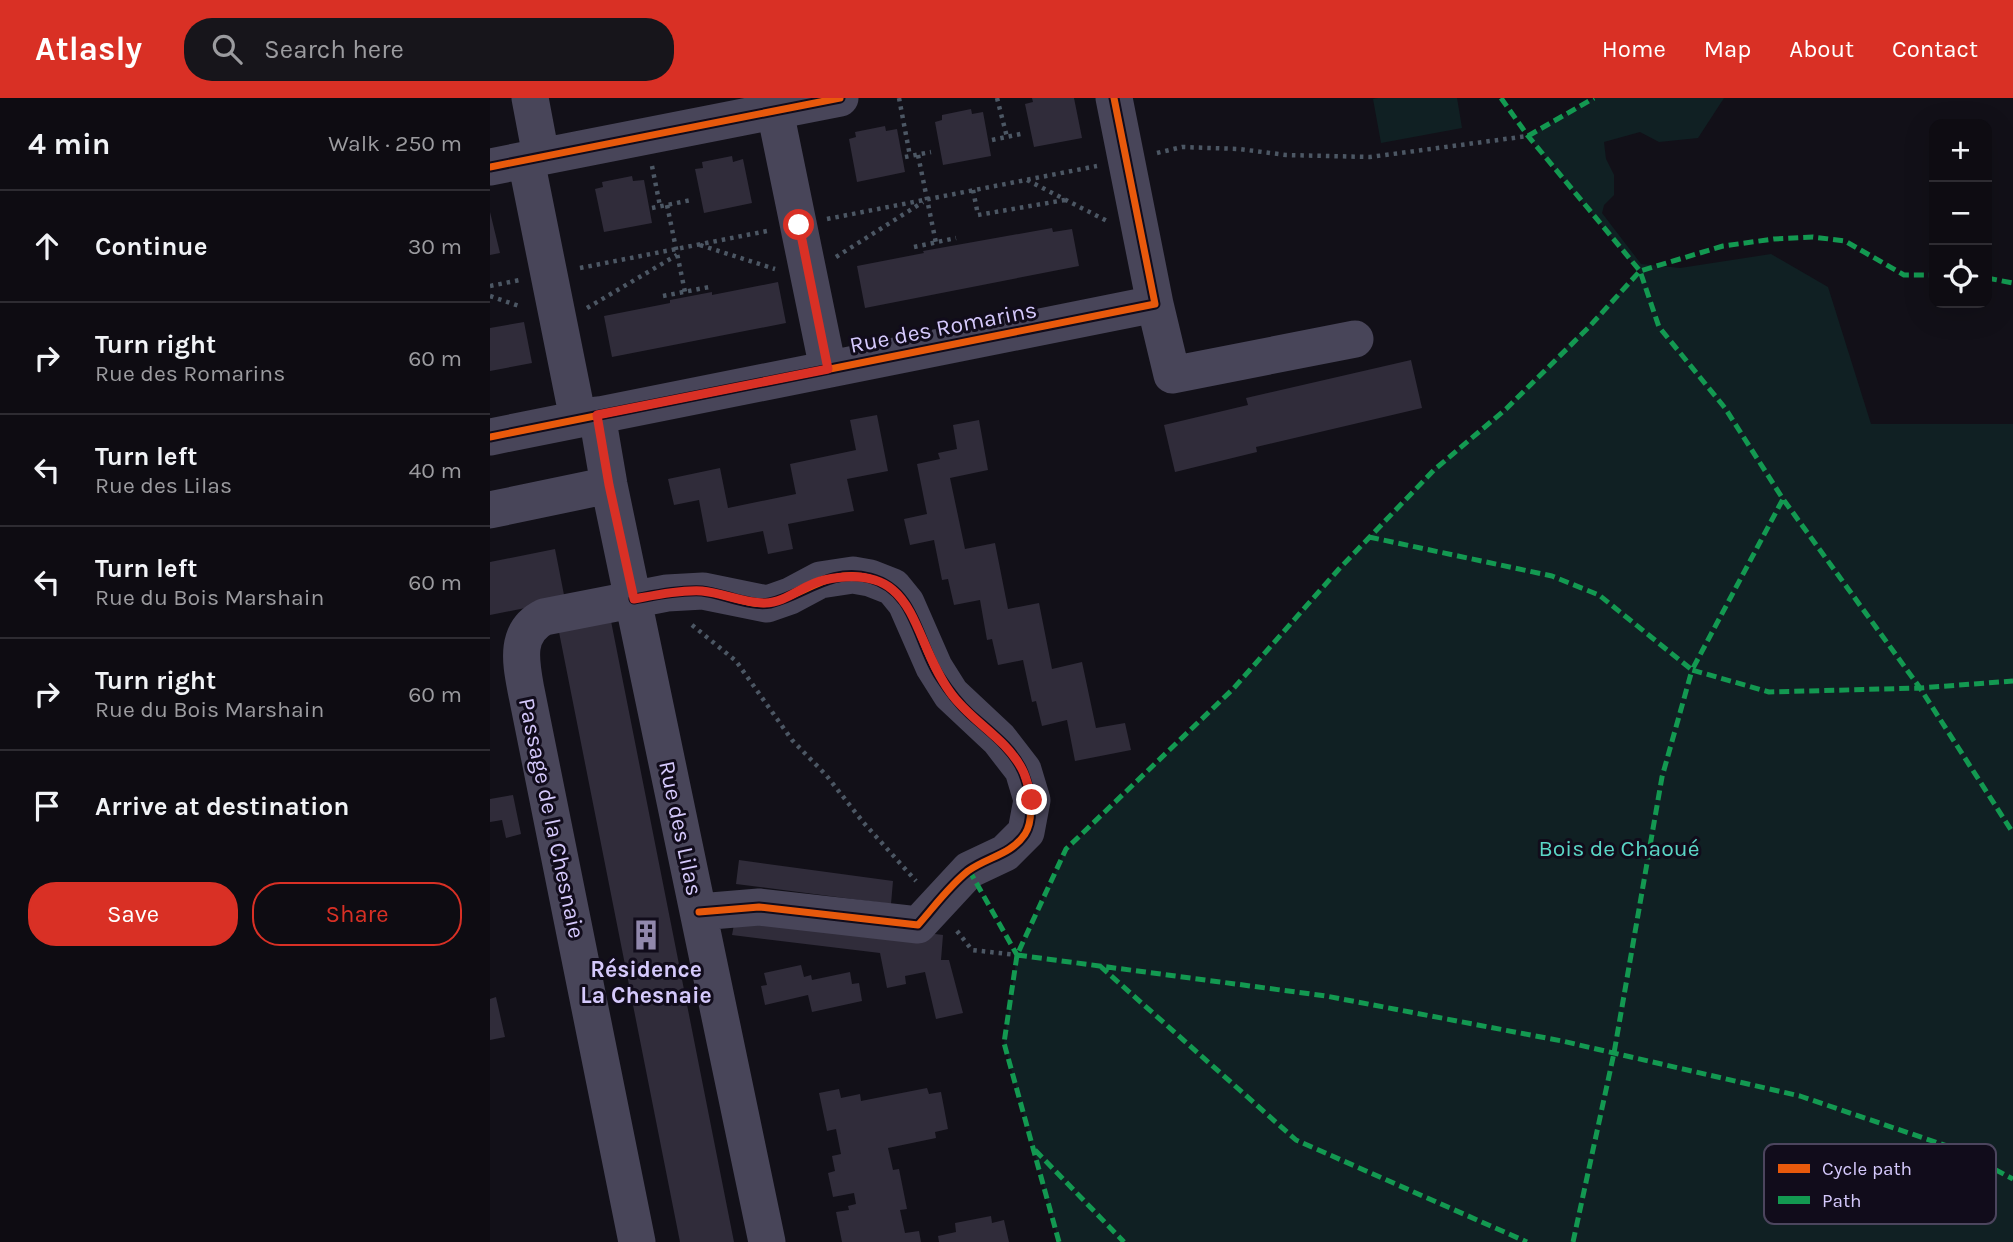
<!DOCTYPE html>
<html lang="en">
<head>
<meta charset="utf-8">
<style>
	body { margin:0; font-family:Karla,sans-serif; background:#17151b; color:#f1f3f6 }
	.controls { position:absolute; right:21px; top:21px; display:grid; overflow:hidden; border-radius:14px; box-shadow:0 7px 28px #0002 }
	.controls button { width:63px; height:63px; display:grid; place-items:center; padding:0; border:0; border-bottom:2px solid #2e2c32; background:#0e0c12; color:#f1f3f6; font:35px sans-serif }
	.stop { position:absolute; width:21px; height:21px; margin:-16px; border:5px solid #d93025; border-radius:50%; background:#fff }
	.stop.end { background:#d93025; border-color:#fff; box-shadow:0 2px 7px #0008 }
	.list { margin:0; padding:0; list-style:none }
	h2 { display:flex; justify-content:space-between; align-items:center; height:91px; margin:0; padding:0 28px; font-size:30px }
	h2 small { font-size:23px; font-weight:400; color:#9b9b9f }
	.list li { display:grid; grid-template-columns:46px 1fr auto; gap:21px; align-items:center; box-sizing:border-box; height:112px; padding:0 28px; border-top:2px solid #2e2c32 }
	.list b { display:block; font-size:26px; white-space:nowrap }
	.list p { margin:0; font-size:23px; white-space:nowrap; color:#9b9b9f }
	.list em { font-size:23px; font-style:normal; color:#9b9b9f }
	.actions { display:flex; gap:14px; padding:21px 28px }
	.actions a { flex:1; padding:16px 0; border:2px solid #d93025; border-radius:28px; text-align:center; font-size:24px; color:#d93025 }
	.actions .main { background:#d93025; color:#fff }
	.icon { flex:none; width:38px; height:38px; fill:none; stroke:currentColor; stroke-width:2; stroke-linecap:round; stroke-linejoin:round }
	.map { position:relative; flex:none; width:1523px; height:1144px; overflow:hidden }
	header { display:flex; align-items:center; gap:42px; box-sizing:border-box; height:98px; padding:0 35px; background:#d93025; color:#fff }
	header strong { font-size:33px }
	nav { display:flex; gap:38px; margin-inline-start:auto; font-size:24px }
	.search { width:490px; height:63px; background:#17151b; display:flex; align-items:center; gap:18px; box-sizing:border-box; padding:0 24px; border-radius:28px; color:#9b9b9f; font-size:26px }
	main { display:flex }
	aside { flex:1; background:#0e0c12 }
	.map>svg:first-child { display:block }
	.green { fill:#102023 }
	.building { fill:#302c3a }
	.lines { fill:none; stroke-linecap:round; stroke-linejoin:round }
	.path { stroke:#4c5764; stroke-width:4.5; stroke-dasharray:3.5 5; stroke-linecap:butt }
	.minor { stroke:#484559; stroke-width:37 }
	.quiet { stroke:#139951; stroke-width:5; stroke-dasharray:10 5; stroke-linecap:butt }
	.cycleway-casing { stroke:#110c1b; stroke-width:11 }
	.cycleway { stroke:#e8590c; stroke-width:7 }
	.route { stroke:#d93025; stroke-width:9 }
	.labels { text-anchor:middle; stroke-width:6; stroke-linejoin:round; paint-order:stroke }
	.street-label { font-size:23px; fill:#d5c9fc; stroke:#110c1b }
	.park-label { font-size:23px; fill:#5bd6c6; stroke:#110c1b }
	.poi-label { font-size:23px; font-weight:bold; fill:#d5c9fc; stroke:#110c1b }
	.key { fill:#110c1b; stroke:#4c455e; stroke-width:2 }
	.key-label { font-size:19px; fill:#d5c9fc }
</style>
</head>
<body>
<header>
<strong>Atlasly</strong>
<div class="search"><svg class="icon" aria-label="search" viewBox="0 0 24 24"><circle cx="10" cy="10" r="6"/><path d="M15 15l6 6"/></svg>Search here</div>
<nav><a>Home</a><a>Map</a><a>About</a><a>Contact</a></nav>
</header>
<main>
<aside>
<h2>4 min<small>Walk · 250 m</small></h2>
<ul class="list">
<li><svg class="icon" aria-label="ahead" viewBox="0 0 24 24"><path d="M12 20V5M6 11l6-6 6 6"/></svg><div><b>Continue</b></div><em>30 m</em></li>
<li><svg class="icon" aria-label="right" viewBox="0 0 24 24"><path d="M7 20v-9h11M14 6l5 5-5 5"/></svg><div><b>Turn right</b><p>Rue des Romarins</p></div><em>60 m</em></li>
<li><svg class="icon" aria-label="left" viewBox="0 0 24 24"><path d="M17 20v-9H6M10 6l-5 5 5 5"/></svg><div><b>Turn left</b><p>Rue des Lilas</p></div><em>40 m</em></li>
<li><svg class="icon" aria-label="left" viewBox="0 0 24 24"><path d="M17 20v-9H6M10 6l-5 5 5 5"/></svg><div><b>Turn left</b><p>Rue du Bois Marshain</p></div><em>60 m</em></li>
<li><svg class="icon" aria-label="right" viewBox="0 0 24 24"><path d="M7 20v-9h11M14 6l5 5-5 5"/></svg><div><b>Turn right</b><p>Rue du Bois Marshain</p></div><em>60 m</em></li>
<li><svg class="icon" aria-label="arrive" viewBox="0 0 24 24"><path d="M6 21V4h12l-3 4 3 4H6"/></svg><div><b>Arrive at destination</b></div></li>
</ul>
<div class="actions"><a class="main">Save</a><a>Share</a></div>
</aside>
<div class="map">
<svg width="1523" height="1144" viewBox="0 0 1523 1144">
	<rect width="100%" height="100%" fill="#121018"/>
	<path class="green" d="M888 0H967L972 30 891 45 883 1Z
		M1104 0H1234L1208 40 1169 44 1150 34 1114 44 1116 61 1124 77V97L1114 107 1112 115 1151 166 1190 170 1281 156 1338 189 1381 326H1523V1144H569L514 945 527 857 574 755 743 591 849 471 943 372 1016 311 1150 174 1038 38Z"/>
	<path class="building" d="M542 0H584L592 40 544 49 535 6 543 4Z
		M481 11 482 16 493 14 501 58 453 67 445 24 452 22V17Z
		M395 28 396 33 407 31 415 74 367 84 359 41 366 39 365 34Z
		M242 58 243 64 253 61 262 105 214 115 205 71 213 70 212 64Z
		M142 78 143 83 154 82 162 125 114 134 105 91 113 89 112 84Z
		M0 114 10 155 0 157Z
		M562 130 563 134 582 131 589 168 375 210 367 168 434 155 433 153Z
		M288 184 296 225 122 259 114 218 180 205V202L222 194V197Z
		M34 224 42 265 0 273V230Z
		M921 262 932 310 766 349 767 354 685 374 674 327 758 307 756 300Z
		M387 317 398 373 357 381 364 413 298 426 303 451 278 456 273 433 217 444 209 402 184 407 178 381 230 370 238 410 306 396 300 366 366 352 360 322Z
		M489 322 498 372 460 380 475 451 505 445 518 511 549 505 562 571 592 564 606 630 635 625 641 652 585 663 577 622 552 628 546 603 542 604 533 562 508 567 502 541 497 542 490 502 464 507 458 481 452 482 444 442 420 447 414 421 437 416 427 366 450 361 448 355 467 351 463 327Z
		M65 451 75 502 0 517V464Z
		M120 518 244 1144H190L68 529Z
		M23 697 31 736 16 740 12 722 0 724V701Z
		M249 762 403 783 401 806 246 786Z
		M247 811 453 837 451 862H459L473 915 446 921 435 874 415 878 416 886 397 890 390 855 242 837Z
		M311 867 314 879 321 877 322 882 360 874 362 886 369 885 372 903 322 914 318 897 275 907 271 888 277 887 274 875Z
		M6 899 15 939 0 942V901Z
		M437 990 439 996 451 994 458 1031 445 1034 446 1040 398 1050 403 1072 409 1071 417 1111 410 1112 415 1135 429 1133 431 1144H352L346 1114 359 1112 358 1108 366 1106 364 1095 343 1099 338 1075 345 1073 342 1058 351 1056 346 1031 337 1033 329 995 349 991 351 1000 370 996 371 1003Z
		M501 1118 502 1125 514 1122 519 1144H449L448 1138 466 1134 465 1125Z"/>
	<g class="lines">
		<path class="path" d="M409 0 420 58
			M507 0 517 39
			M502 42 535 35
			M667 55 692 49 749 51 796 57 880 59 1038 38
			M428 57 446 145
			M415 59 441 54
			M162 68 170 108
			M537 82 617 123
			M483 92 488 117 575 102
			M177 107 195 194
			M162 110 201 102
			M337 121 607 68
			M210 147 285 171
			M424 149 466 140
			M346 159 433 104
			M90 170 277 133
			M0 188 30 182
			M0 198 32 209
			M173 198 219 189
			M97 210 187 157
			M202 527 246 563 302 642 336 677 373 724 426 783
			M467 833 482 852 527 857"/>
		<path class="minor" d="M40 0 51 58
			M285 13 338 271
			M36 62 88 321
			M0 69 350 0
			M665 206 682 277 865 241
			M107 317 119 387 277 1144
			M0 339 665 206 624 0
			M0 412 119 387
			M147 1144 36 592C31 565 24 534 54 519L177 495 213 493 277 506 300 498 330 482 363 477 380 480 403 489 416 505 444 569 461 596 509 641 533 672 542 702 536 734 515 755 479 772 428 827 269 809 209 814"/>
		<path class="quiet" d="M1011 0 1038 38 1150 173 1169 229 1235 310 1293 401 1430 590 1523 735
			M1038 38 1104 0
			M1497 180 1523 185
			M879 439 1062 478 1109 497 1202 572 1293 401
			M479 772 527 857
			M527 857 836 898 1072 943 1310 998 1466 1051 1523 1081
			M610 868 806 1042 1037 1144
			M545 1052 634 1144
			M569 1144 514 945 527 857 576 751 743 591 849 471 944 372 1016 311 1099 229 1150 173 1233 148 1284 141 1323 139 1355 143 1414 177H1444
			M1083 1144 1124 955 1172 679 1202 572 1279 594 1430 590 1523 583"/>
		<g class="cycleway-casing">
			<path id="cycleway" d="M0 69 350 0
				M0 339 665 206 624 0
				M144 501C166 497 189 492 212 493 232 495 261 509 280 505 315 497 340 469 380 480 426 492 427 544 450 579 459 593 468 605 480 616 499 633 523 650 533 674 540 691 545 720 535 736 521 757 497 759 478 773 459 788 444 809 428 827L269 809 209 814"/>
		</g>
		<use href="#cycleway" class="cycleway"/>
	</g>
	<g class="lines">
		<path class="route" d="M309 127 338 271 107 317 119 387 144 501C166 497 190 492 212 493 233 495 254 505 275 505 296 505 314 486 334 482 429 462 419 537 460 594 480 623 515 639 532 671 537 680 539 692 542 702"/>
	</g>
	<defs>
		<g id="building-bare" transform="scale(2.415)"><path d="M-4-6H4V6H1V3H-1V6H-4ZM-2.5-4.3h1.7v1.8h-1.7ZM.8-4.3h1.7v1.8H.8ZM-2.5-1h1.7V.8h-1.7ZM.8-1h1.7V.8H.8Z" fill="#9188ac" stroke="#110c1b" stroke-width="2.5" paint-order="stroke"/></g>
	</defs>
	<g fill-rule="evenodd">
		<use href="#building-bare" x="156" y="837"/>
	</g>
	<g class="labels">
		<g class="street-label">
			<text transform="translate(453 229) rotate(-11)" y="8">Rue des Romarins</text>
			<text transform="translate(62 720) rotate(78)" y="8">Passage de la Chesnaie</text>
			<text transform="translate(191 730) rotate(78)" y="8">Rue des Lilas</text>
		</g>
		<g class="park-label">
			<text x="1129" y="758">Bois de Chaoué</text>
		</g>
		<g class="poi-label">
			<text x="156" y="879">Résidence<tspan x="156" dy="26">La Chesnaie</tspan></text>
		</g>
	</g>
	<rect x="1274" y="1046" width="232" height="80" rx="10" class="key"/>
	<rect x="1288" y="1066" width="32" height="9" fill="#e8590c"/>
	<rect x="1288" y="1098" width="32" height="8" fill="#139951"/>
	<g class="key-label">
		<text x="1332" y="1077">Cycle path</text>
		<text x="1332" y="1109">Path</text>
	</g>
</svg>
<div class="controls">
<button>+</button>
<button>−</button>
<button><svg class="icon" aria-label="locate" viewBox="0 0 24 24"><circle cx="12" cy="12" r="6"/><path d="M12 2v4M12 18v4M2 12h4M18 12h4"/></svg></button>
</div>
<div class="stop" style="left:309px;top:127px"></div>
<div class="stop end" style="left:542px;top:702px"></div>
</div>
</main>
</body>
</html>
